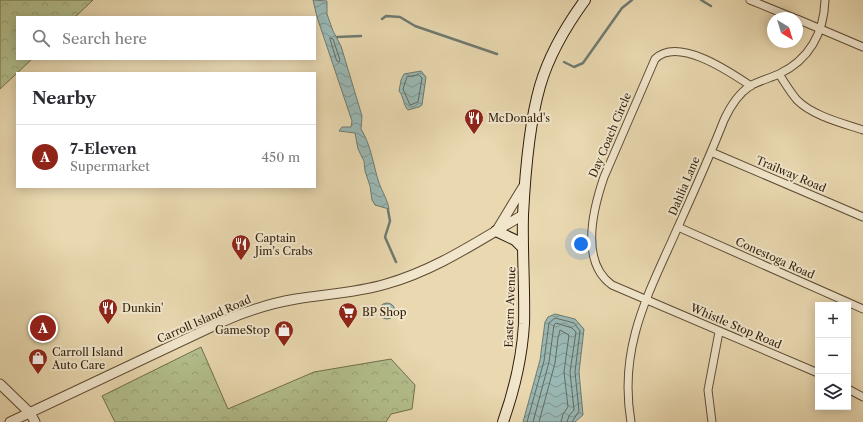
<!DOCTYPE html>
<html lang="en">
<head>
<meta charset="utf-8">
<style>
	body { margin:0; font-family:"Libre Caslon Text",serif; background:#f2f2f3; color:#2b2b33 }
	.controls { position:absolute; right:12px; bottom:12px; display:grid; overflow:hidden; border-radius:0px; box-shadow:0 2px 10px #0003 }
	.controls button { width:36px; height:36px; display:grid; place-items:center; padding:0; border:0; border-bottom:1px solid #e1e1e2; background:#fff; color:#2b2b33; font:20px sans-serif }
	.compass { position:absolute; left:767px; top:12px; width:36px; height:36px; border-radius:50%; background:#fff; box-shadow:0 2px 10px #0003; rotate:142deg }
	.you { position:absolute; left:581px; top:244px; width:14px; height:14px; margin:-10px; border:3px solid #fff; border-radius:50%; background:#1a73e8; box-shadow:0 0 0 6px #1a73e833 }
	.badge { display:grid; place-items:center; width:26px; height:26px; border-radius:50%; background:#8f2418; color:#fff; font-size:13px; font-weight:700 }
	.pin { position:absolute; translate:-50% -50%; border:2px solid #fff; box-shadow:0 1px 4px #0006 }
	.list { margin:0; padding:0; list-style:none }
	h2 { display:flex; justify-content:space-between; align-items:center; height:52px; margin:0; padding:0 16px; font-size:17px }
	h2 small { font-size:13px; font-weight:400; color:#7c7c81 }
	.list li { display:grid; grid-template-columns:26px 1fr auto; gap:12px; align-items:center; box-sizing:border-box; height:64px; padding:0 16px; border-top:1px solid #e1e1e2 }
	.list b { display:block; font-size:15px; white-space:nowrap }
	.list p { margin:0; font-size:13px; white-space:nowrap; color:#7c7c81 }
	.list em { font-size:13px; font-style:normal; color:#7c7c81 }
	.icon { flex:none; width:22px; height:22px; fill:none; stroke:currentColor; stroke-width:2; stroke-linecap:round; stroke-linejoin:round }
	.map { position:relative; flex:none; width:863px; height:422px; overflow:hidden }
	.search { position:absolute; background:#fff; box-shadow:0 2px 10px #0003; left:16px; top:16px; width:300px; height:44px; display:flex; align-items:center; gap:10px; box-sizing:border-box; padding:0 14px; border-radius:0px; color:#7c7c81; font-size:15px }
	.panel { position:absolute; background:#fff; box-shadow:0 2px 10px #0003; left:16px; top:72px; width:300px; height:116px; border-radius:0px }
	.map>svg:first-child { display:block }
	.forest { fill:url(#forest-crowns); stroke:#716e4c }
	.water { fill:url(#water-waves); stroke:#6f7a70 }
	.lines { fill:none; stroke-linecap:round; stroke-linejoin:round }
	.shore { stroke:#646a5f; stroke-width:1 }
	.stream { stroke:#6f7a70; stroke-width:2.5 }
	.minor-casing { stroke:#5e4c34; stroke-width:9 }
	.tertiary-casing { stroke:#5e4c34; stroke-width:11 }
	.secondary-casing { stroke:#2f1d0a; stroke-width:12 }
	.minor { stroke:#f1e6cc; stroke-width:7 }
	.tertiary { stroke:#f1e6cc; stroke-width:9 }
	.secondary { stroke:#f1e6cc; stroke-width:10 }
	.labels { text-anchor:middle; stroke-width:4; stroke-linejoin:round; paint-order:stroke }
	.poi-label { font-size:11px; fill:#2f1d0a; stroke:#f1e6cc; text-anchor:start }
	.street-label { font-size:11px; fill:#2f1d0a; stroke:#f1e6cc }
</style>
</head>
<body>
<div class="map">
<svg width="863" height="422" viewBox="0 0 863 422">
	<defs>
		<pattern id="forest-crowns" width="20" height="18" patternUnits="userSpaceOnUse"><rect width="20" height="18" fill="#b3bf8d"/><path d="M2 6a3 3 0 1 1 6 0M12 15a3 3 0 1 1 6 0" fill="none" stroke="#9aa478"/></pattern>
		<pattern id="water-waves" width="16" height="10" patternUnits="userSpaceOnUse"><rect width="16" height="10" fill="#9ab8b4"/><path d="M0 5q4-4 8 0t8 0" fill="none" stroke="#7e9591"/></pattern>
	</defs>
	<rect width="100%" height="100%" fill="#e9d8b0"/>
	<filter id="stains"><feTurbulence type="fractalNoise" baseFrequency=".005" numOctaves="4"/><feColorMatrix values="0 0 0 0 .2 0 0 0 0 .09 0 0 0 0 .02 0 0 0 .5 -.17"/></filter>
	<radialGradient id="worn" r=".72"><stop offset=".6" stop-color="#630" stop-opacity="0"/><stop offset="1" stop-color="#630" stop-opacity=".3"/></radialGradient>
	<path class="forest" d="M0 0H93L75 17H17V59H32L0 89Z
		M201 347 228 409 314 372 391 359 415 385 412 409 391 414 386 422H115L102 396Z"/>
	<path class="water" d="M313 0 327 1V14L333 31 341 46 362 116 361 129C371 145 373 164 379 183 382 191 388 201 389 209L375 205 372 200 370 186 365 171 364 161 358 149 355 133 339 131 342 127H351L352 121 317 17Z
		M421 71 426 77 422 105 419 107 408 110C403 105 404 97 399 91L401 80 404 74Z
		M379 311a8 8 0 1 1 16 0a8 8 0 1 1-16 0Z
		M555 314 575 319 584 329 579 372 583 415 575 422H523L540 360 545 322 548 317Z"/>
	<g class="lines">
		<path class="shore" d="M330 38 333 39 340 60 339 62 337 61Z
			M419 75 422 78 418 102 410 105 403 89 407 77Z
			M527 422 544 361 549 323 555 318 574 323 580 331 575 372 579 411 572 422
			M533 422 549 362 554 325 556 323 572 328 576 332 570 372 574 410 569 416 567 422
			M539 422 555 363 558 338 560 330 569 335 564 372 568 407 563 414 561 422"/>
		<path class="stream" d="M701 0 711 6
			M382 19 386 16 400 17 415 26 497 54
			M337 37 361 36
			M564 62 574 67 583 63 622 8 632 0
			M388 210 390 221 385 237 396 262"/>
		<g class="minor-casing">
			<path id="minor" d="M750 0 794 18
				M797 19 863 47
				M779 74C785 83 790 92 797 100 813 116 842 123 863 130
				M751 86C730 72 678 36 655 59L604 177C593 209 580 262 612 285L818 373
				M711 152 863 217
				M678 227 863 309
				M848 389 863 397
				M631 422C618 346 649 293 678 227 694 191 710 156 724 120 730 107 738 94 750 86 759 81 770 78 779 74 809 60 824 33 825 0
				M712 422 708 390 719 332"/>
		</g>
		<g class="tertiary-casing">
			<path id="tertiary" d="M497 230 525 184
				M0 384 30 413 35 422
				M10 422 224 321C247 311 271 303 296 299 326 294 356 293 386 284 436 270 478 241 523 215"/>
		</g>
		<g class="secondary-casing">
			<path id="secondary" d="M496 231 515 240 523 248
				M503 422C514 391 522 357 524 324 525 288 522 251 523 215 525 175 529 124 540 86 549 55 566 26 585 0"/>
		</g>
		<use href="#minor" class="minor"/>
		<use href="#tertiary" class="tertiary"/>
		<use href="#secondary" class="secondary"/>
	</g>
	<defs>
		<g id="restaurant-pin" transform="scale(1)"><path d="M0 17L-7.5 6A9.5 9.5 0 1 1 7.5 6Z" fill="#8f2418" stroke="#f1e6cc"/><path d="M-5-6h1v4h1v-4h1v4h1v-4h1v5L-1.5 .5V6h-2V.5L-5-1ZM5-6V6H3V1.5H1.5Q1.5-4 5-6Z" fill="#fff"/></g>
		<g id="supermarket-pin" transform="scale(1)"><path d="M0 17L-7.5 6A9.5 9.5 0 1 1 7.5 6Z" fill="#8f2418" stroke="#f1e6cc"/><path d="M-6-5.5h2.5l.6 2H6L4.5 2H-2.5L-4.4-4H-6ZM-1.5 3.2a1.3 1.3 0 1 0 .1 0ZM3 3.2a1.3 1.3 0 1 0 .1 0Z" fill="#fff"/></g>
		<g id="shop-pin" transform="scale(1)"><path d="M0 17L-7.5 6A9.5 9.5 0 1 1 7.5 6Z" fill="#8f2418" stroke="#f1e6cc"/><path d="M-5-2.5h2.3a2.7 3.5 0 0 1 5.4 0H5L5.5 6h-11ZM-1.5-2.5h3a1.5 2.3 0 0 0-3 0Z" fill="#fff"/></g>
	</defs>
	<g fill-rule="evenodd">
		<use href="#restaurant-pin" x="474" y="118"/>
		<use href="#restaurant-pin" x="241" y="244"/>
		<use href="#restaurant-pin" x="108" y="308"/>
		<use href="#supermarket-pin" x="348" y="312"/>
		<use href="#shop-pin" x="284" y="330"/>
		<use href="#shop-pin" x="38" y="358"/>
	</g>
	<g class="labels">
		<g class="poi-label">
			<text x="488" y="122">McDonald's</text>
			<text x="255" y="242">Captain<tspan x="255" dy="13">Jim’s Crabs</tspan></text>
			<text x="122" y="312">Dunkin'</text>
			<text x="362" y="316">BP Shop</text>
			<text x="270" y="334" text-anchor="end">GameStop</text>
			<text x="52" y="356">Carroll Island<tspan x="52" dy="13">Auto Care</tspan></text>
		</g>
		<g class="street-label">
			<text transform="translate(610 135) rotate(-67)" y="4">Day Coach Circle</text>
			<text transform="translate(791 174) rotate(23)" y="4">Trailway Road</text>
			<text transform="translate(684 186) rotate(-67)" y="4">Dahlia Lane</text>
			<text transform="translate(775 258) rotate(24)" y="4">Conestoga Road</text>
			<text transform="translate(510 307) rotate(-88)" y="4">Eastern Avenue</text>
			<text transform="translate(204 319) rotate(-24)" y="4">Carroll Island Road</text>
			<text transform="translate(736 326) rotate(23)" y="4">Whistle Stop Road</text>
		</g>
	</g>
	<rect width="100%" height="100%" filter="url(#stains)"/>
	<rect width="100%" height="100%" fill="url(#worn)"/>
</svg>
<div class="controls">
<button>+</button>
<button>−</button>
<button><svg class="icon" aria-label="layers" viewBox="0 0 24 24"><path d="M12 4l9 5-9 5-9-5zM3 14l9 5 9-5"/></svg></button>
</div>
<svg class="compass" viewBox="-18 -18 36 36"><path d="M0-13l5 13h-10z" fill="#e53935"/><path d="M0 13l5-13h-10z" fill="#7c7c81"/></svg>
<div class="you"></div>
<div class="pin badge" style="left:43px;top:328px">A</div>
<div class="search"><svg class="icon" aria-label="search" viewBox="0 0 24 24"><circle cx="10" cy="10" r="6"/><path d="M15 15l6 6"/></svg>Search here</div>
<section class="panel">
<h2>Nearby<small></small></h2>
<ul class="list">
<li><span class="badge">A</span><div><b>7-Eleven</b><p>Supermarket</p></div><em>450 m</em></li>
</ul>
</section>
</div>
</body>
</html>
